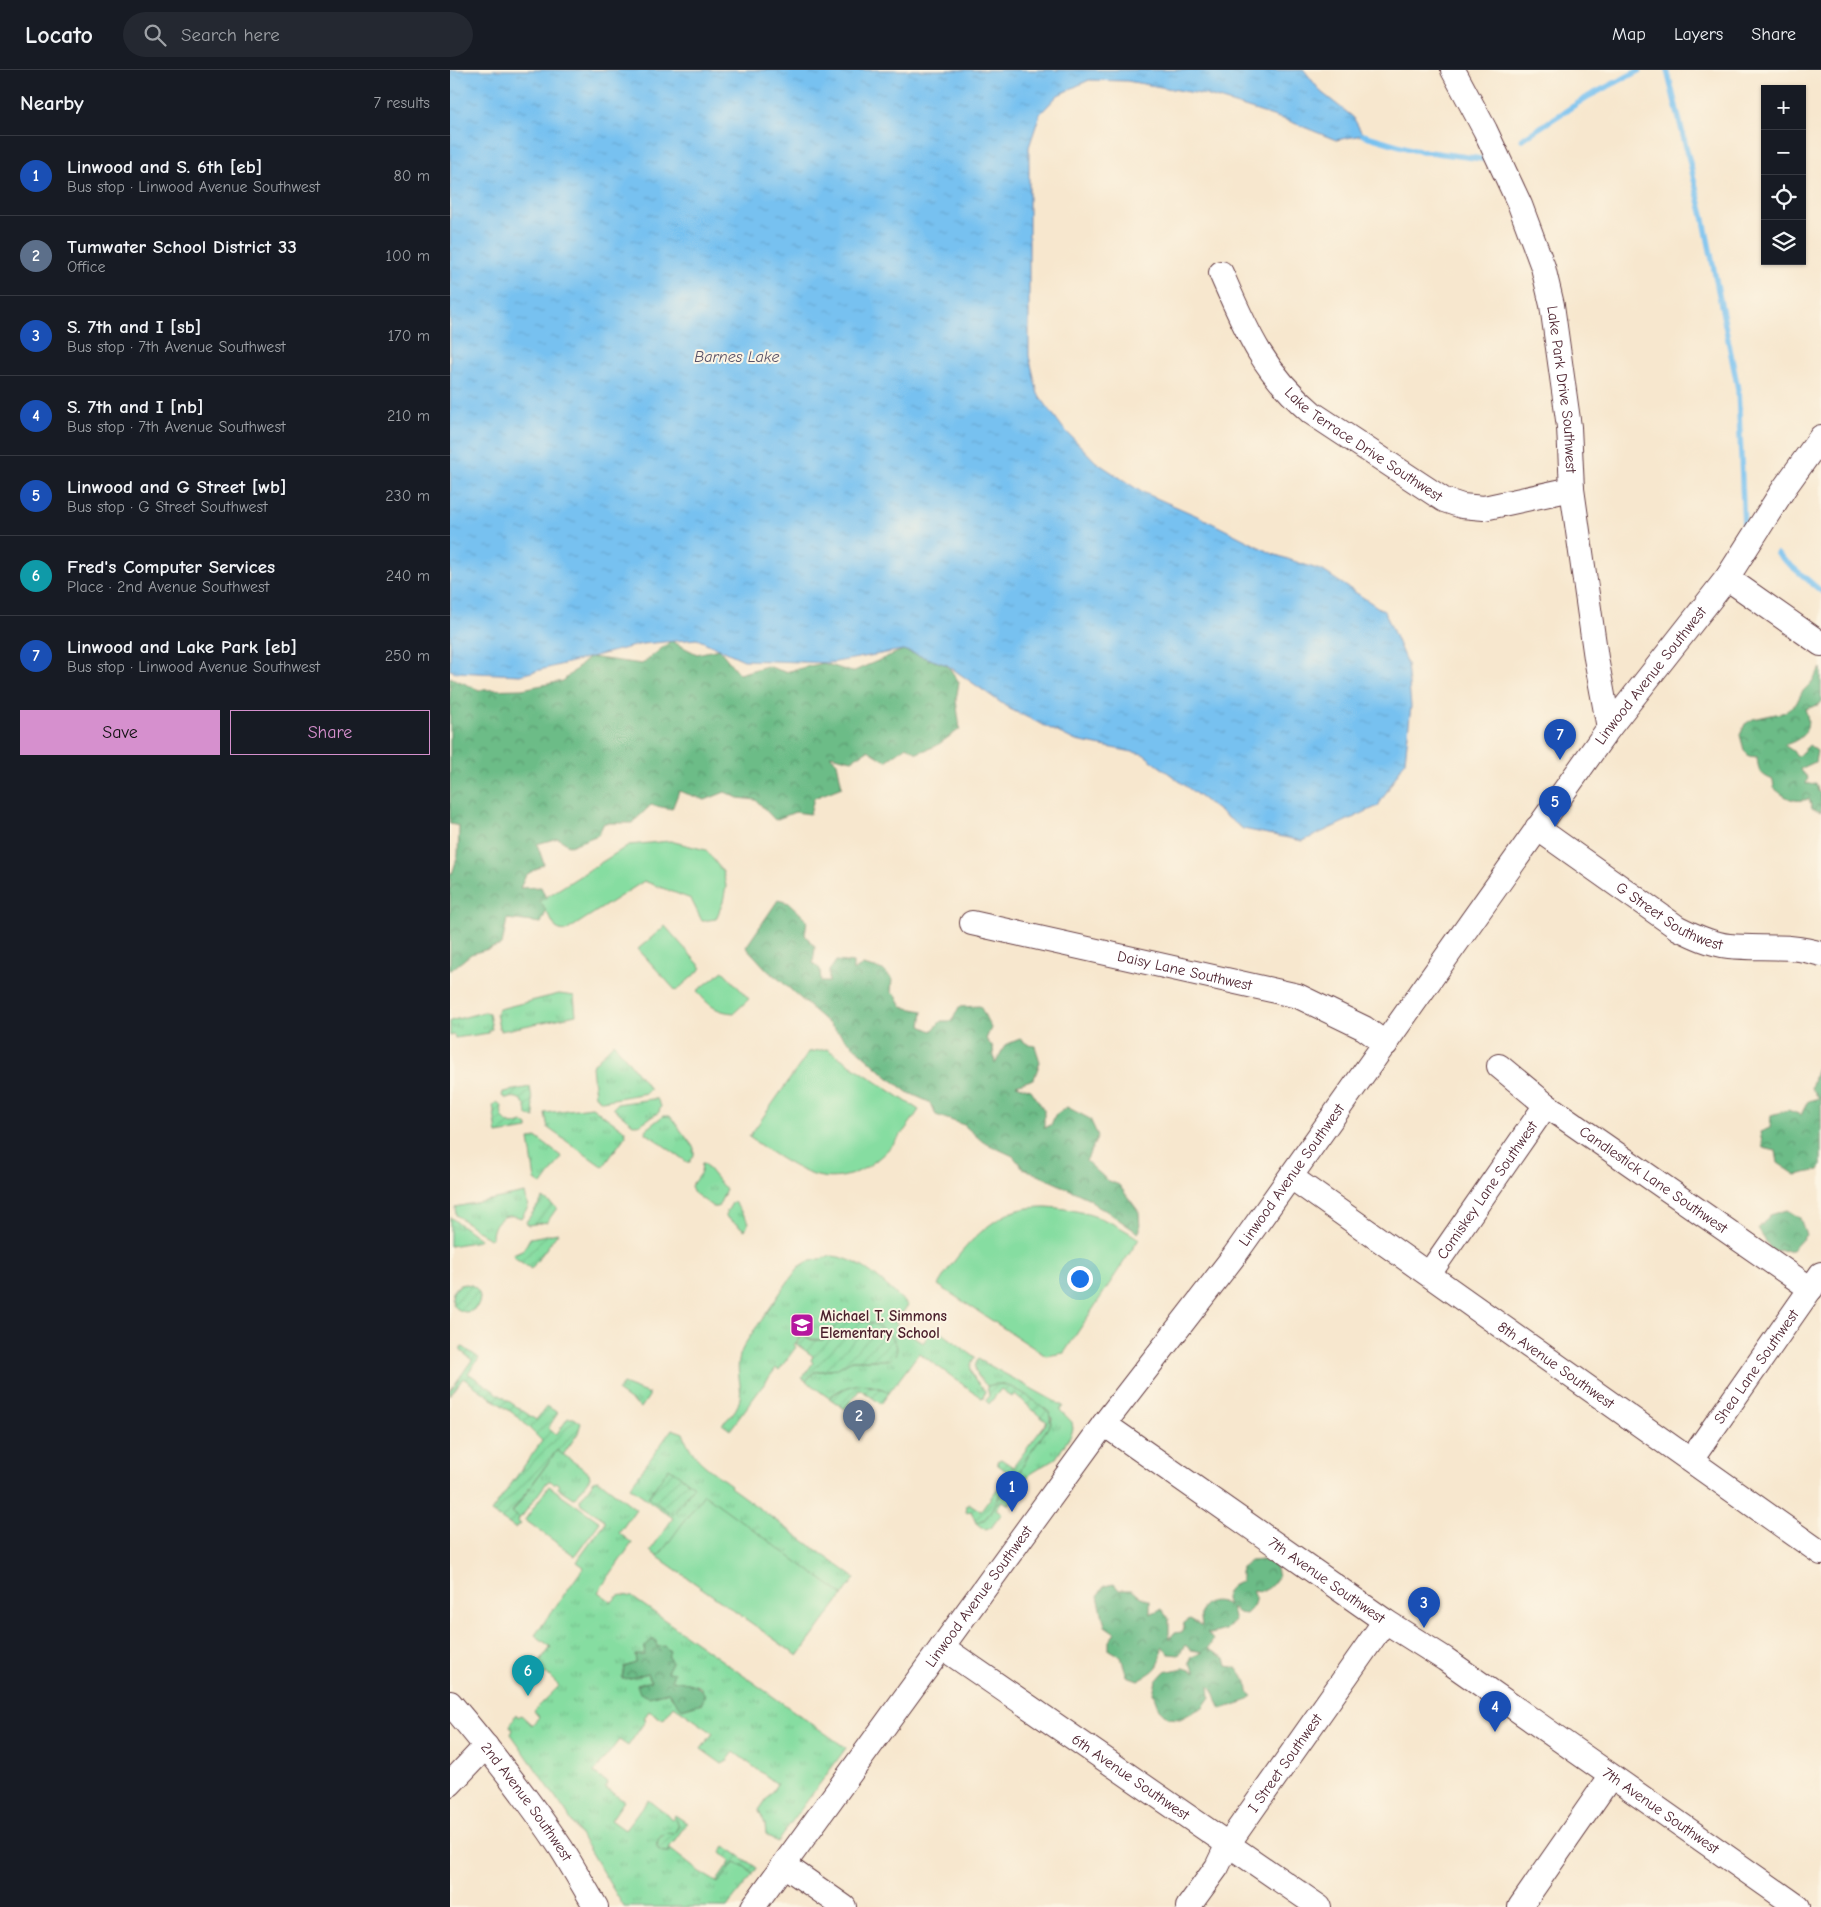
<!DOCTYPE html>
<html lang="en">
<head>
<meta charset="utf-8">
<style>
	body { margin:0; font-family:"Comic Neue",sans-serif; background:#242831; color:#f1f3f6 }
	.controls { position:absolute; right:15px; top:15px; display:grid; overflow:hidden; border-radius:0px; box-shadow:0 1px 4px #0004 }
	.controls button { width:45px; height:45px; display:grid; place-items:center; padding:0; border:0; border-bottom:1px solid #363941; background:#171b24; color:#f1f3f6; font:25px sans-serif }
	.you { position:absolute; left:629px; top:1208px; width:18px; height:18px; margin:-12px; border:4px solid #fff; border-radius:50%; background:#1a73e8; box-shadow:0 0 0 8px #1a73e833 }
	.badge { display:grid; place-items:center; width:32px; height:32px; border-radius:50%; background:#d690ce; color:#fff; font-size:16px; font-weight:700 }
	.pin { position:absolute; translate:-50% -41px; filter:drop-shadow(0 1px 2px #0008) }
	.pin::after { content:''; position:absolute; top:26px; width:18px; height:15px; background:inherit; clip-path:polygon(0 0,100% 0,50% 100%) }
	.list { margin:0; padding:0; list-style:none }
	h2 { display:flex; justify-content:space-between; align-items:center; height:65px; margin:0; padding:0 20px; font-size:21px }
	h2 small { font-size:16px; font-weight:400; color:#9ea1a6 }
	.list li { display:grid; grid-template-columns:32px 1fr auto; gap:15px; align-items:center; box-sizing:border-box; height:80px; padding:0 20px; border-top:1px solid #363941 }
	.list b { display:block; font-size:19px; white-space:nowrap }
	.list p { margin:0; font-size:16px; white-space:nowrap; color:#9ea1a6 }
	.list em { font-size:16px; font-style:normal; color:#9ea1a6 }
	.actions { display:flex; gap:10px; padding:15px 20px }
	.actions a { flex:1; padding:11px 0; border:1px solid #d690ce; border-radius:0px; text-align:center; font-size:18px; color:#d690ce }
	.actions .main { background:#d690ce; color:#111 }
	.icon { flex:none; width:28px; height:28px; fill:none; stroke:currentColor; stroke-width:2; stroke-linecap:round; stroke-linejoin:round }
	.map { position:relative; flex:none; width:1371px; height:1837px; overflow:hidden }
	header { display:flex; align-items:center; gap:30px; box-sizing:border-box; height:70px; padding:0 25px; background:#171b24; border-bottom:1px solid #363941 }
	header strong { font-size:24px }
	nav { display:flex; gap:28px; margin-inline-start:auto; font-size:18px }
	.search { width:350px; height:45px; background:#242831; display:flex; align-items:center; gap:12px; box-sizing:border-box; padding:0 18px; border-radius:28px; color:#9ea1a6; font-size:19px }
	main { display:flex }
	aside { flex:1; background:#171b24 }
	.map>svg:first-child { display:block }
	.grass { fill:url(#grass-tufts); stroke:#687e66; fill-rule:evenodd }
	.forest { fill:url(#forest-crowns); stroke:#5b6e59 }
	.park { fill:#86dda1; stroke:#687e66 }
	.garden { fill:url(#garden-furrows); stroke:#687e66 }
	.water { fill:url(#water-ripples); stroke:#60708e }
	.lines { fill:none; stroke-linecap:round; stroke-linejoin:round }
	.stream { stroke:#77c1f0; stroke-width:5.5 }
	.minor-casing { stroke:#643d43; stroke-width:26 }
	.minor { stroke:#fff; stroke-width:24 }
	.labels { text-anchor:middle; stroke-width:4; stroke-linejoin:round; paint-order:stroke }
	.street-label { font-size:15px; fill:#4a1f2b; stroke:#fcf5e5 }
	.poi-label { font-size:15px; font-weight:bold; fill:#4a1f2b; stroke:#fcf5e5; text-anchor:start }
	.water-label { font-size:16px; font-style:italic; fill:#585066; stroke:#fcf5e5 }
</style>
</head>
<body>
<header>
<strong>Locato</strong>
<div class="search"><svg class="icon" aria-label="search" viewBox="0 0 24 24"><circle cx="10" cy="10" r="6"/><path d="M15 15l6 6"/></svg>Search here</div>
<nav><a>Map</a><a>Layers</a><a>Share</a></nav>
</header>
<main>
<aside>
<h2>Nearby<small>7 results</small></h2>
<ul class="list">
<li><span class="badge" style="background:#1a4fb4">1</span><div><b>Linwood and S. 6th [eb]</b><p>Bus stop · Linwood Avenue Southwest</p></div><em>80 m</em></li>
<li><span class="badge" style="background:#5c6f8a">2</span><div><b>Tumwater School District 33</b><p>Office</p></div><em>100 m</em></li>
<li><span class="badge" style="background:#1a4fb4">3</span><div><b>S. 7th and I [sb]</b><p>Bus stop · 7th Avenue Southwest</p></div><em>170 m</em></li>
<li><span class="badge" style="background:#1a4fb4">4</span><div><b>S. 7th and I [nb]</b><p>Bus stop · 7th Avenue Southwest</p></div><em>210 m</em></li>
<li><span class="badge" style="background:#1a4fb4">5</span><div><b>Linwood and G Street [wb]</b><p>Bus stop · G Street Southwest</p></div><em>230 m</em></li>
<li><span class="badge" style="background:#0f9aa8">6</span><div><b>Fred's Computer Services</b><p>Place · 2nd Avenue Southwest</p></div><em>240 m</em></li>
<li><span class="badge" style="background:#1a4fb4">7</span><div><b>Linwood and Lake Park [eb]</b><p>Bus stop · Linwood Avenue Southwest</p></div><em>250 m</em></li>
</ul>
<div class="actions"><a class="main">Save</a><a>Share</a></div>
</aside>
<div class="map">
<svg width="1371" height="1837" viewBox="0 0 1371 1837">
	<defs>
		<pattern id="grass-tufts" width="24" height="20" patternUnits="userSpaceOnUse" patternTransform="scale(1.25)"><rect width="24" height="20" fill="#86dda1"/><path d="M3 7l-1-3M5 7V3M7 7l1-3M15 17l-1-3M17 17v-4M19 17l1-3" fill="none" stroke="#75bd8b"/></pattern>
		<pattern id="forest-crowns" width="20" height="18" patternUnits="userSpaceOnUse" patternTransform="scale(1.25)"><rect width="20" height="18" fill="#6cbc87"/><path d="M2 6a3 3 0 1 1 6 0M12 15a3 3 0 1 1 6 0" fill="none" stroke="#5b986f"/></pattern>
		<pattern id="garden-furrows" width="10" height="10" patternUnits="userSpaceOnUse" patternTransform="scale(1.25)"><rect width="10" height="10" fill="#86dda1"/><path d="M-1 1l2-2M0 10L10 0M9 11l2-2" fill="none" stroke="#75bd8b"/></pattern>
		<pattern id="water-ripples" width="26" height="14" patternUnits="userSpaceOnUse" patternTransform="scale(1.25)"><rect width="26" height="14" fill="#77c1f0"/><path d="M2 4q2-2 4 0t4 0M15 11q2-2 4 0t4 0" fill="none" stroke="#68a5ce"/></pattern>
	</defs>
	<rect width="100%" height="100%" fill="#fcf5e5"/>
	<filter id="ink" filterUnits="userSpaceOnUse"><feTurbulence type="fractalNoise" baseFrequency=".02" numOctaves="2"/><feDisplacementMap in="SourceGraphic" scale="10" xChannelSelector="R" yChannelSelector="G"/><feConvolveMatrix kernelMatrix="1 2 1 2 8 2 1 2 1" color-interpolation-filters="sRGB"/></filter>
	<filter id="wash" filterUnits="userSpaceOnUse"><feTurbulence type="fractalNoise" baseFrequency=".0096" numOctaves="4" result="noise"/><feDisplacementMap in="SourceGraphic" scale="20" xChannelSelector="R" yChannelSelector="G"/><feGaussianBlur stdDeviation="1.12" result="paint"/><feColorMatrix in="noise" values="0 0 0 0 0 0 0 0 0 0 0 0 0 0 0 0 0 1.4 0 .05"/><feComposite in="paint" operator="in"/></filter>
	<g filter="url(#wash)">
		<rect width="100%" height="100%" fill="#f7e7ce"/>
		<path class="grass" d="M109 924 124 926 126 945 51 961V958H49L46 943 49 939Z
			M34 942 39 944 42 959 39 960V963L5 968 4 965 0 966V951Z
			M164 973 200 1019 196 1023 152 1031 145 1026 142 996Z
			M202 1029H207L211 1036 209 1042 189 1055 183 1054 163 1038 167 1034Z
			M142 1037 175 1061 176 1065 153 1097 98 1058 95 1043Z
			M213 1046H220L244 1078V1085L240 1092H237L196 1063V1059Z
			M87 1068 112 1087 92 1115 85 1110 79 1069Z
			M252 1093H254L276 1120 268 1137H263L243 1122 241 1116 251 1102Z
			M75 1123 78 1137 71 1148C55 1141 42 1151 42 1168L39 1169 6 1145 5 1137Z
			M284 1132 299 1152 295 1160 276 1147V1143L282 1133Z
			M0 1147 30 1169 29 1171 0 1176Z
			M382 1186C413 1189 435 1215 458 1235L445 1253 472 1272 473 1273 484 1257 525 1287C514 1301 526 1310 535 1321L533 1329 469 1283 439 1323C420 1311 396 1312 379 1328L356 1311 364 1302 380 1300 402 1290H427L440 1265 421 1253 401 1248 381 1260 373 1270 362 1269 352 1265 344 1275 346 1277 329 1300 326 1298 280 1360 272 1354C307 1326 279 1309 292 1280 297 1269 306 1258 313 1248 325 1231 336 1213 349 1197L357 1192Z
			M528 1289 613 1336 610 1340 622 1352 623 1359 621 1365 606 1388 581 1403 559 1435 552 1431 546 1439 552 1443 541 1458 536 1460 526 1453 535 1449 543 1439 549 1427 569 1403 577 1388 601 1353 602 1348 552 1314 537 1316C529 1307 521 1301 528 1289Z
			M173 1314 199 1324V1326L191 1338 167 1321Z
			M222 1359 233 1363C243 1391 258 1398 281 1415L280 1417 405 1508 348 1586 200 1481 223 1448 180 1417Z
			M107 1380 139 1403 140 1408 126 1427 123 1428 108 1418 110 1415 106 1412 104 1414 101 1411H98L72 1446 69 1448 62 1443Z
			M148 1410 186 1439 169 1463 182 1473 148 1522 162 1532C168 1524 172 1524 182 1527L396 1678 327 1772 316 1764 315 1754 309 1740 327 1714 284 1682 276 1692 272 1694 251 1679 263 1663 224 1636 213 1650 199 1641 194 1648 196 1650 178 1676 169 1670 144 1703 157 1713 155 1718 174 1731 161 1750 175 1760 198 1730 222 1749 224 1747 229 1755 224 1764 211 1765 206 1774 217 1782 220 1779 248 1801 268 1813 284 1793 294 1796 303 1804 277 1837H174L116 1742 61 1664 63 1660 60 1656 66 1644 68 1647 71 1645 82 1655 89 1647 84 1641 109 1616 96 1603 90 1609 88 1608 87 1596 101 1577 85 1565 134 1497 127 1492 130 1487 155 1453V1450L131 1434 130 1430 144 1411ZM194 1585 217 1602 221 1610 249 1616 253 1620 223 1629 218 1622 213 1624 201 1610 199 1603C189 1605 182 1609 172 1608L174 1597 186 1593Z"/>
		<path class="forest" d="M221 571 247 584 269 579 289 604 317 596 335 602 373 593 402 602 453 580 497 595 509 612 506 630 510 659 486 676 467 683 457 676 436 691 418 680 402 690 380 685 387 693 392 717 364 728 360 744 345 742 325 750 306 730 288 728 275 722 255 730 229 721 222 739 201 735 182 753H154L148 765 120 776 108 768 87 774 94 794 76 805 70 818 91 817 99 835 91 853 57 849 52 875 21 884 0 901V804H2L8 785 9 756 0 754V607L29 620 72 619 113 611 139 587 192 594Z
			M1371 598V631L1368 635 1355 639C1363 659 1353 670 1334 675L1343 681 1347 687 1359 675 1367 681 1365 692 1350 699 1358 708 1356 714 1366 713 1368 721 1371 724V742L1362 738 1359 729C1343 733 1336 728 1324 718L1323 710C1310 705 1308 700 1307 687L1299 686 1294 680 1290 665 1295 654 1303 649 1335 642 1346 634 1352 622 1361 613Z
			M328 830 339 833 357 850 355 865 365 877 363 893 370 899 371 912H379V901L386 891 403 893V901L413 895 433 900 442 909 441 922 446 925 452 937 473 941 471 956 482 961 491 951H502L509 937 530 936 541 958 536 969 543 978 545 994 555 975 570 969 579 975 585 976 590 992 584 1009 566 1015 581 1020 594 1040V1058L601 1055 605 1045 617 1037 640 1049 648 1066 636 1091 657 1110 669 1115 689 1142 690 1160 688 1163 655 1140 647 1137 640 1129 573 1098 563 1086 533 1072 514 1055 486 1045 479 1032 457 1022 439 1008 330 910 318 901 296 877Z
			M1371 996V1095L1369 1100 1346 1105 1328 1093 1326 1081 1313 1078 1310 1062 1320 1058 1321 1045 1338 1040 1351 1045 1358 1031 1369 1028 1361 1018 1367 997Z
			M1337 1140 1350 1148 1356 1165 1342 1180 1322 1181 1308 1159 1320 1145Z
			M813 1490 825 1495 828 1507C820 1518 816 1523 803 1520 808 1529 804 1537 796 1544L789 1543 781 1538 785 1550 776 1560 761 1564 757 1562 763 1570 758 1579 775 1588 777 1596 787 1598 797 1612 798 1622 803 1626 796 1631 771 1639C766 1631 766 1621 759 1615L760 1627 753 1637 730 1649 718 1648 709 1639 703 1623 706 1611 714 1602 734 1598 746 1602 739 1593 742 1587 753 1582 741 1580 735 1575 729 1585 719 1584 712 1576C711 1597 707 1600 688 1610L677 1606 671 1587 659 1580V1571L665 1563 655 1556 648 1526 654 1516 664 1514 669 1520H682L689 1526 700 1531V1544L711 1539 719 1549V1570L724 1563 732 1562 734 1553 740 1549 752 1556C752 1552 750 1547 751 1543 753 1529 768 1529 778 1535 772 1523 780 1515 791 1512V1499L800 1491Z
			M203 1569 206 1571 207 1577 214 1576 220 1581 218 1587 222 1592 217 1602 224 1603 221 1610C233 1612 250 1613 255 1625L252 1633 232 1639 218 1622 199 1627 190 1623 187 1615 201 1611 198 1603C189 1605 182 1609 172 1609L174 1597 186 1593 185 1585H194L195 1576Z"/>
		<path class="park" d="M220 771 256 780 273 802 276 816 273 832 266 849 252 851 241 829 194 811 116 861 110 860 106 858 90 831 179 775Z
			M215 856 252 898 226 921 188 879Z
			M273 901 299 929 284 943C266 942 258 935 247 921Z
			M377 979 469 1040C445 1076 408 1123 358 1103 337 1094 317 1080 299 1067L359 982Z
			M596 1137C631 1139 660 1149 689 1169L614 1283 596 1286 488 1215C505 1187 531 1155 562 1142 573 1138 585 1137 596 1137Z
			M99 1416 150 1452 125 1486 75 1450Z
			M254 1424 393 1525 348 1586 208 1487Z"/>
		<path class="garden" d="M80 1017 85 1048 77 1045C77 1033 69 1024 57 1029L52 1026 53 1022Z
			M47 1032 52 1036C50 1045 54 1053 63 1055L72 1052 78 1056V1059L47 1064 43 1035Z
			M93 1128 107 1138 97 1152 78 1155 76 1152Z
			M108 1163 81 1199 64 1187 63 1184 74 1179 80 1168Z
			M2 1228a14 14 0 1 1 28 0a14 14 0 1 1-28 0Z
			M401 1248C407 1250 414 1251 421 1253 434 1258 460 1278 439 1290H402L386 1299 364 1302 356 1311 352 1308 363 1293 361 1290 363 1286 346 1274 353 1266 362 1270H373L388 1254Z
			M13 1277 29 1288 18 1303 86 1350 97 1336 108 1343 98 1358 106 1365 118 1348H124L131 1353 128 1363 113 1385 107 1380 62 1442 69 1448 68 1452 71 1454 65 1458 41 1442 92 1371 67 1346 13 1308 0 1326V1321L22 1290 11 1281V1278Z
			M410 1314 433 1319 439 1323 431 1334 410 1319 395 1339 379 1328C387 1321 399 1316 410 1314Z
			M547 1314C566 1315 585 1331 599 1342L601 1353 577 1388 569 1403 549 1427 543 1439 535 1449 526 1453 521 1441 516 1442 517 1435 520 1434 531 1441 559 1403 548 1395 547 1391 551 1389 563 1397 597 1352C585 1343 576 1333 565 1324L562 1327 551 1319 539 1334 536 1331 539 1326 537 1316Z
			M219 1398 244 1416 223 1445 198 1427Z
			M225 1745 237 1753 219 1778 220 1779 218 1782 210 1781 207 1777 208 1769 216 1763 224 1764 229 1755 224 1747Z
			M275 1776 307 1798 303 1804 294 1796 284 1793 268 1813 267 1811 281 1791 272 1784 271 1782Z"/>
		<path class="water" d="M0 0H854L871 22 903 47 913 65 886 70 839 51 756 25 677 11 639 10 608 25 590 44 579 77V286L588 324 613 358 646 392 690 421 752 448 823 484 873 501 935 542 957 594 961 636 955 691 928 736 853 771 793 759 693 684 626 671 560 639 497 595 453 580 380 593 294 590 247 569 192 574 70 605 6 602 0 600Z"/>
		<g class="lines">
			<path class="stream" d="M1217 0 1254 150 1288 319 1294 457
				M913 65 964 80 1032 89
				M1072 69 1139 26 1190 0
				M1327 484 1371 521"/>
		</g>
	</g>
	<g filter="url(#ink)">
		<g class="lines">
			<g class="minor-casing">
				<g id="minor">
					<path id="s1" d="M1003 0 1035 60 1070 135 1093 197 1102 235 1119 357 1122 419 1146 588 1159 658"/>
					<path id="s2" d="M771 203C796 260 813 302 862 343L994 430 1012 436 1034 438 1122 419"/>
					<path d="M1277 508 1371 574"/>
					<path id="s3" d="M1087 758 1228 858C1244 866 1261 874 1279 876 1310 879 1342 874 1371 884"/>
					<path id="s4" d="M522 853 848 926 914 958 936 974"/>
					<path id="s5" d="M1049 996 1096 1035 1361 1219"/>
					<path id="s6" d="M841 1107 1371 1483"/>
					<path id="s7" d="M979 1204 1096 1035"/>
					<path id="s8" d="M654 1354 935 1551 995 1589 1348 1837"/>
					<path id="s9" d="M1241 1390 1371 1204"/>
					<path id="s10" d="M492 1577 869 1837"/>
					<path id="s11" d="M0 1633C39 1679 77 1727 111 1778 123 1797 134 1817 146 1837"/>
					<path d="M0 1714 36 1676"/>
					<path d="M334 1795 394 1837"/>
					<path id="s12" d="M303 1837 654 1354 784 1186 1159 658 1277 508 1335 417 1371 367"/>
					<path id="s13" d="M738 1837 767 1797 778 1774 935 1551"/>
					<path d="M1070 1837 1161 1706"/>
				</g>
			</g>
			<use href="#minor" class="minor"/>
		</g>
	</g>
	<defs>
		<g id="school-square" transform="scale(1.25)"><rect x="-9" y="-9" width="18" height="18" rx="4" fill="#b5179e" stroke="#fcf5e5"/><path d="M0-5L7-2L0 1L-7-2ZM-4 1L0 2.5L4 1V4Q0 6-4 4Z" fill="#fff"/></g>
	</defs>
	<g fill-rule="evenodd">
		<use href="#school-square" x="352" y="1255"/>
	</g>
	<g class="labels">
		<g class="street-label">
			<text dy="5" stroke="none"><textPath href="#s1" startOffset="341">Lake Park Drive Southwest</textPath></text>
			<text dy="5" stroke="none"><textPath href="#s2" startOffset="229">Lake Terrace Drive Southwest</textPath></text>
			<text dy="5" stroke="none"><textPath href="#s12" startOffset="1524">Linwood Avenue Southwest</textPath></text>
			<text dy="5" stroke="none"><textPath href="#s3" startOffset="160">G Street Southwest</textPath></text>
			<text dy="5" stroke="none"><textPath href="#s4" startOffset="218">Daisy Lane Southwest</textPath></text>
			<text dy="5" stroke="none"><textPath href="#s12" startOffset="909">Linwood Avenue Southwest</textPath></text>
			<text dy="5" stroke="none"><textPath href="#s5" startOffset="192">Candlestick Lane Southwest</textPath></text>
			<text dy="5" stroke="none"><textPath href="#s7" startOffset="102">Comiskey Lane Southwest</textPath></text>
			<text dy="5" stroke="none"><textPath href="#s6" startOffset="325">8th Avenue Southwest</textPath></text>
			<text dy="5" stroke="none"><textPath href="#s9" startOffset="114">Shea Lane Southwest</textPath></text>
			<text dy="5" stroke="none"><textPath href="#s8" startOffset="272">7th Avenue Southwest</textPath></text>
			<text dy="5" stroke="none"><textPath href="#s12" startOffset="384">Linwood Avenue Southwest</textPath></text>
			<text dy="5" stroke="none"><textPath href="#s13" startOffset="174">I Street Southwest</textPath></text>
			<text dy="5" stroke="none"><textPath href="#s10" startOffset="229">6th Avenue Southwest</textPath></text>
			<text dy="5" stroke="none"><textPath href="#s11" startOffset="125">2nd Avenue Southwest</textPath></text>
			<text dy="5" stroke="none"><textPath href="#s8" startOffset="678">7th Avenue Southwest</textPath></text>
		</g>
		<g class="poi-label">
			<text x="370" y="1251">Michael T. Simmons<tspan x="370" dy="17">Elementary School</tspan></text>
		</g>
		<g class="water-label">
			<text x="287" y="292">Barnes Lake</text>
		</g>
	</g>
</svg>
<div class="controls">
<button>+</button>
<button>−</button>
<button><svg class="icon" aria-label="locate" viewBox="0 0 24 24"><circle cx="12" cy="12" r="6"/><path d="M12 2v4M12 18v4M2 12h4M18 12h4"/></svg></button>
<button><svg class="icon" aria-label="layers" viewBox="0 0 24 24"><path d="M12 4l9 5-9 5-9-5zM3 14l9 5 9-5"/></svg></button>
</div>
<div class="you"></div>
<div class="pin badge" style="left:562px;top:1442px;background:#1a4fb4">1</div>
<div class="pin badge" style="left:409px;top:1371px;background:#5c6f8a">2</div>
<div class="pin badge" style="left:974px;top:1558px;background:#1a4fb4">3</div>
<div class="pin badge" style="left:1045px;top:1662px;background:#1a4fb4">4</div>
<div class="pin badge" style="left:1105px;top:757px;background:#1a4fb4">5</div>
<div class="pin badge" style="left:78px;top:1626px;background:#0f9aa8">6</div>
<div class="pin badge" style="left:1110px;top:690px;background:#1a4fb4">7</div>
</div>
</main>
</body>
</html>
